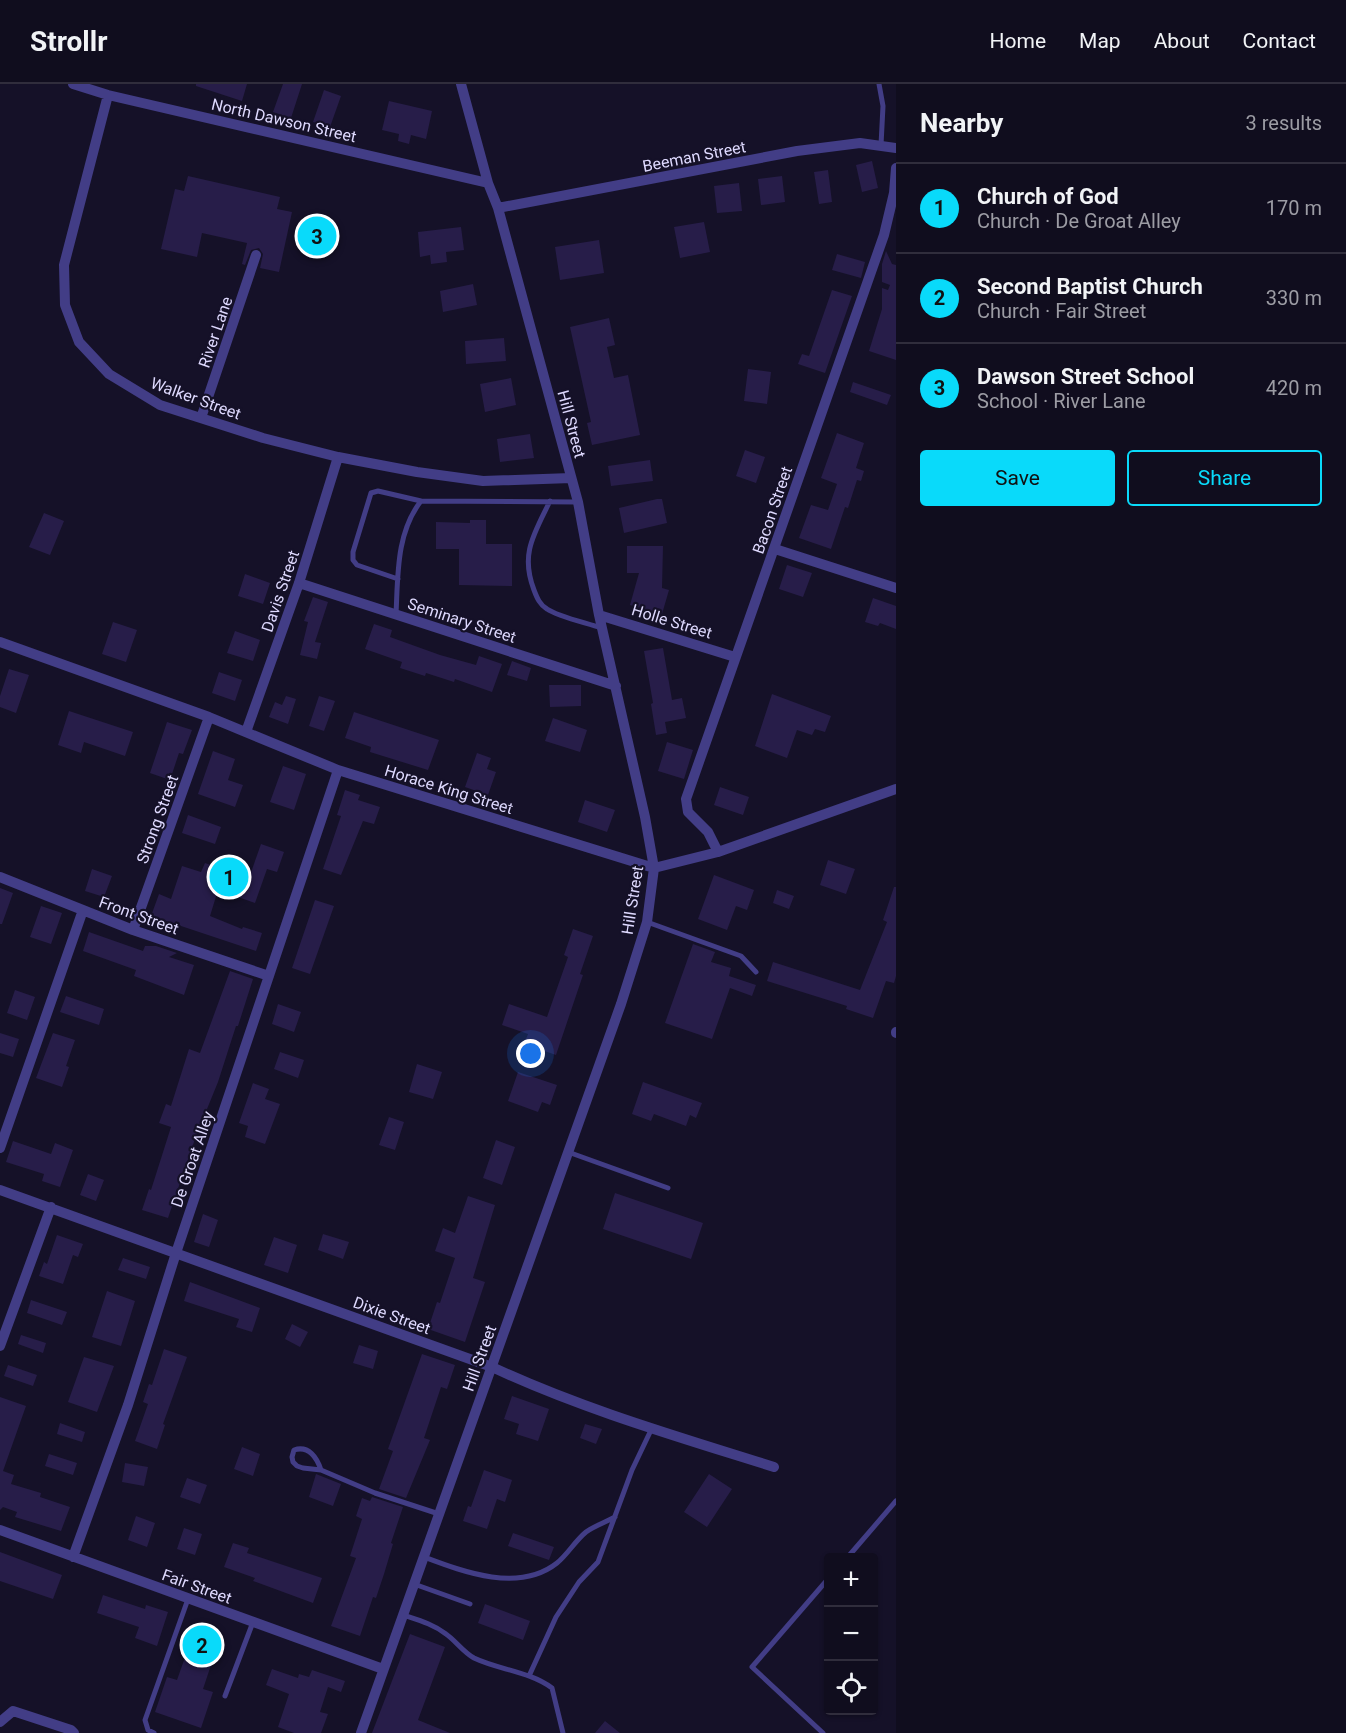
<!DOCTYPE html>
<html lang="en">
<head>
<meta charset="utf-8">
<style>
	body { margin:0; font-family:Roboto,sans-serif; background:#1e1b2b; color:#f1f3f6 }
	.controls { position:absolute; right:18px; bottom:18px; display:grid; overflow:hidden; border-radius:6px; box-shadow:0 2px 4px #0004 }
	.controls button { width:54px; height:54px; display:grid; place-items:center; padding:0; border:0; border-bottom:2px solid #302d3c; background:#100d1e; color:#f1f3f6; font:30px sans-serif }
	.you { position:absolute; left:531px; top:970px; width:21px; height:21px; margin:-15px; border:4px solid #fff; border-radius:50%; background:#1a73e8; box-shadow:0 0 0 9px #1a73e833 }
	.badge { display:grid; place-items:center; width:39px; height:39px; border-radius:50%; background:#09dafa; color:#111; font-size:20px; font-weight:700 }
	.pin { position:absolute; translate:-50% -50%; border:3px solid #fff; box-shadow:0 2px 6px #0006 }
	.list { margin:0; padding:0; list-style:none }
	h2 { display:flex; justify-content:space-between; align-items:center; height:78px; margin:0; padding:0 24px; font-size:26px }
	h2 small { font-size:20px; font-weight:400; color:#9c9ca4 }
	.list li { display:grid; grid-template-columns:39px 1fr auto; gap:18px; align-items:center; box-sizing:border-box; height:90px; padding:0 24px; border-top:2px solid #302d3c }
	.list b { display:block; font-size:22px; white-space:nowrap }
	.list p { margin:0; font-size:20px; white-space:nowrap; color:#9c9ca4 }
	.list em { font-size:20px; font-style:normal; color:#9c9ca4 }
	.actions { display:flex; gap:12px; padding:18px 24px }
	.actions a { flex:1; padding:14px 0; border:2px solid #09dafa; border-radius:6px; text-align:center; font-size:21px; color:#09dafa }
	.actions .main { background:#09dafa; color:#111 }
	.icon { flex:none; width:33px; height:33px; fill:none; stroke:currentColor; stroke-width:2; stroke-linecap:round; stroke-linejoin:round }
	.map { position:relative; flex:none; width:896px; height:1649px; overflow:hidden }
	header { display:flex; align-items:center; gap:36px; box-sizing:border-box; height:84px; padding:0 30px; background:#100d1e; border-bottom:2px solid #302d3c }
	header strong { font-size:28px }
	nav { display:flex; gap:33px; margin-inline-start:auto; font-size:21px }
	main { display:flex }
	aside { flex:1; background:#100d1e }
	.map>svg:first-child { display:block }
	.building { fill:#271d49 }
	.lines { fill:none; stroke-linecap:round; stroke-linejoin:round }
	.lane { stroke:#423d86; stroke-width:5 }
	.street { stroke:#423d86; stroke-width:10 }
	.labels { text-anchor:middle; stroke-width:4.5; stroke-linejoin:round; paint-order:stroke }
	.street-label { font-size:16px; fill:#ded9fe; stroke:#151128 }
</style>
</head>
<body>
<header>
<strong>Strollr</strong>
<nav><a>Home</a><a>Map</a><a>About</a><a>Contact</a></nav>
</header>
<main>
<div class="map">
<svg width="896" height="1649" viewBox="0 0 896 1649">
	<rect width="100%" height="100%" fill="#151128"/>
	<path class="building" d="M196 0H247L242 17 196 2Z
		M283 0H302L291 34 273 28Z
		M324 6 341 12 330 43 313 38Z
		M389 17 432 27 426 55 411 51 409 60 398 57 399 50 382 46Z
		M872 77 878 104 862 108 856 81Z
		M828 86 832 118 819 120 814 88Z
		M188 92 280 113 277 125 292 128 279 188 260 184 263 170 259 164 251 166 245 181 242 180 247 159 202 149 197 173 161 165 175 105 184 107Z
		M782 92 785 118 761 121 758 95Z
		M739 99 742 127 717 129 714 102Z
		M704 138 710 168 680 174 674 143Z
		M461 143 464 166 446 168 447 178 431 180 430 171 420 173 418 148Z
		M599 156 604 189 560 196 555 163Z
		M886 167 892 180 896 181V276L869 267 882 225V204L888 206 890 201 882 198V180Z
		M837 170 865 178 861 194 832 186Z
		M473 200 477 221 443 228 440 207Z
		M832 206 852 212 825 289 798 280 802 270 809 272Z
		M609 234 615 261 607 263 614 294 628 291 640 351 592 361 587 339 591 338 570 243Z
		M504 254 506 277 466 280 465 257Z
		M748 285 771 288 767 320 744 317Z
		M511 294 516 321 485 328 480 300Z
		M853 298 891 311 887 321 850 308Z
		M837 349 864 359 856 384 864 387 861 397 857 396 848 424 845 423 831 465 799 454 811 421 828 426 837 400 821 394Z
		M530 350 534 374 500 378 497 355Z
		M745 366 765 373 756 399 736 392Z
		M650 376 653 397 611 402 608 382Z
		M657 415H662L667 439 624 449 619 424Z
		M44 429 64 437 50 471 29 463Z
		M470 436H486V460H512V502L459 501V465H436V438L470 439Z
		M627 462H663L662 504 669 506 662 530 630 521 639 489H627Z
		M787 481 812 489 803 513 779 505Z
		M245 490 270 499 263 520 238 512Z
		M313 513 328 518 315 558 321 559 317 575 300 571 308 538 304 537Z
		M873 514 896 522V545L880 539 878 542 865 538Z
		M113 538 137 546 126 578 102 570Z
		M374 540 392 546 390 553 440 571 476 581 479 572 502 580 492 608 455 595 454 598 426 589 425 592 400 584 402 578 365 565Z
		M235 547 260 556 253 577 227 569Z
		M663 564 672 616 682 614 686 634 665 638 667 649 656 651 651 620 653 619 644 567Z
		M512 577 531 584 527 597 507 591Z
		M9 585 29 591 16 629 0 623V612Z
		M219 588 242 596 235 617 212 609Z
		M549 601H581V622L550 623Z
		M772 610 831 632 825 648 815 645 812 651 797 646 787 674 755 662Z
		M286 612 296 615 288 640 269 633 275 618 282 621Z
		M319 612 335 617 324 647 309 642Z
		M69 627 133 648 125 672 84 658 81 669 58 661Z
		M354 628 439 656 428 686 370 668 371 663 345 654Z
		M553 634 587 646 580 668 545 657Z
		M167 638 192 646 183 670 179 669 170 696 150 689Z
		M667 658 693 666 684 695 658 687Z
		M213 667 235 675 228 696 243 701 235 723 198 710Z
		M477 669 491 674 487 685 496 688 488 711 465 703Z
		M283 682 306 690 294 726 270 718Z
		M720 703 749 713 743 731 714 721Z
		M345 706 360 711 358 716 380 723 374 740 363 737 341 791 323 785 341 732 337 731Z
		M585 716 615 726 607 748 578 738Z
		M188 731 221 743 215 760 182 749Z
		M261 760 284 768 277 788 267 785 255 819 218 806 210 832 242 845 243 843 262 849 256 867 151 832 159 810 171 815 182 782 201 788 205 779 249 794Z
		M828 776 855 785 846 810 820 801Z
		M92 785 112 792 104 813 85 807Z
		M714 791 754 806 747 826 736 822 727 846 698 835Z
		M894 803H896V892L894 899 886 897 873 934 846 925 847 922 767 897 773 878 860 906 887 838 883 836Z
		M0 804 13 809 2 840H0Z
		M777 806 794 812 789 825 773 819Z
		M315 816 334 822 310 890 292 884Z
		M41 822 62 829 51 860 30 853Z
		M573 845 593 852 580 890 583 891 556 971 524 960 528 950 502 941 509 920 547 933 568 873 564 871Z
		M89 848 143 867 145 862H156L177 869 169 873 194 881 184 911 134 892 136 886 83 867Z
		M693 860 715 868 711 878 731 884 729 892 756 901 752 912 730 904 712 955 665 939Z
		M230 887 253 895 238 942H236L218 998 196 1052 168 1134 142 1126 149 1105 151 1106 171 1043 159 1039 166 1020 171 1022 189 965 200 969Z
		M15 906 35 913 27 936 7 929Z
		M66 912 104 925 99 941 60 928Z
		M278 920 301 928 294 948 272 940Z
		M0 949 19 955 13 973 0 969Z
		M53 949 75 956 66 982 69 983 62 1003 36 994Z
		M280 968 304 976 298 994 274 985Z
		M417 980 442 988 433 1015 409 1008Z
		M518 988 557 1001 550 1021 542 1018 538 1028 508 1017Z
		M643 998 702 1019 696 1034 690 1031 686 1042 654 1030 651 1037 632 1030Z
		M253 999 269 1005 265 1015 280 1020 265 1060 245 1053 248 1042 239 1039Z
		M389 1033 404 1038 395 1066 379 1061Z
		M496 1056 515 1063 502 1101 483 1094Z
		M13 1057 51 1070 55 1059 73 1066 60 1103 42 1097 44 1090 6 1078Z
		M88 1090 104 1096 96 1117 80 1111Z
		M615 1109 703 1139 691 1175 603 1145Z
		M468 1112 495 1121 473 1194 485 1198 465 1258 428 1245 437 1218 440 1219 455 1174 435 1167 443 1144 455 1149Z
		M203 1130 218 1136 209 1163 194 1158Z
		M323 1150 349 1158 343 1175 318 1166Z
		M57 1151 83 1160 78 1173 73 1171 63 1200 39 1192 44 1178 47 1180Z
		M274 1153 297 1161 288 1189 264 1181Z
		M123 1174 150 1183 146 1195 118 1186Z
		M190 1198 260 1224 252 1248 236 1243 239 1235 184 1217Z
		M107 1207 135 1217 121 1262 92 1253Z
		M31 1216 67 1228 62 1241 27 1229Z
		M292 1240 308 1248 300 1263 285 1255Z
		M21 1251 46 1259 43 1269 18 1260Z
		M359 1261 378 1267 373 1285 353 1279Z
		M164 1265 187 1273 163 1340 165 1341 157 1365 135 1357 148 1320 143 1318 149 1300 152 1301Z
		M422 1270 455 1281 447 1305 441 1303 424 1354 430 1356 406 1414 379 1405 393 1367 388 1365Z
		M84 1273 114 1282 97 1328 68 1318Z
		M8 1281 37 1291 33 1302 4 1292Z
		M512 1312 549 1325 538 1357 516 1350 519 1340 504 1335Z
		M0 1313 26 1322 3 1387 14 1391 11 1400 41 1409 40 1413 70 1423 61 1447 15 1433 17 1428 3 1423 0 1426Z
		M60 1339 85 1348 82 1358 57 1350Z
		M585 1340 602 1345 596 1360 580 1354Z
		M242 1363 260 1370 253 1392 234 1385Z
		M49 1370 77 1379 73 1391 45 1382Z
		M125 1379 148 1383 144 1402 122 1398Z
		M484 1386 512 1396 505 1418 497 1415 487 1445 463 1437 468 1422 471 1423Z
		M316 1390 341 1400 333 1422 309 1413Z
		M709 1390 732 1405 707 1443 684 1428Z
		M187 1394 207 1401 200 1420 180 1413Z
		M372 1413 403 1423 391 1459 393 1460 384 1490 376 1514 373 1513 360 1552 331 1542 356 1474 350 1472 362 1435 356 1432 362 1414 370 1417Z
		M136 1432 155 1439 147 1463 128 1456Z
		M184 1444 202 1450 195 1471 177 1465Z
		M513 1449 554 1463 549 1476 508 1462Z
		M233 1459 249 1464 247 1469 322 1494 313 1519 253 1497 255 1494 224 1483Z
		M0 1468 62 1491 53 1515 0 1497Z
		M103 1511 145 1525 146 1521 168 1528 157 1562 135 1554 139 1543 97 1529Z
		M485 1520 530 1537 523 1556 478 1539Z
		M196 1542 221 1551 203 1605 213 1608 201 1644 155 1628 167 1593 177 1596Z
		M410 1550 445 1563 418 1636 450 1649H372Z
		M272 1585 298 1594 299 1590 309 1593 312 1586 345 1597 341 1608 328 1603 320 1628 328 1630 321 1649H294L278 1643 289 1610 266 1601Z
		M605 1637 620 1649H595Z"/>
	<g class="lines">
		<path class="lane" d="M879 0 883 22 881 61
			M550 417C534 450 520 470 534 506 537 514 540 521 547 525 559 533 587 539 601 544
			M398 495 357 481 353 476V468L371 409 378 407 421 417
			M396 530C398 492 396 449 421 417L578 418
			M647 838 741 872 756 888
			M568 1068 668 1104
			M321 1386C317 1374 309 1361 294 1366L292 1373 293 1378 297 1382 303 1384 321 1386 375 1409 439 1430
			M424 1473C464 1488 519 1509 557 1479 568 1470 575 1457 586 1448 594 1442 606 1438 615 1433
			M847 1474 896 1417
			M414 1500 470 1520
			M403 1531C418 1536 433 1540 446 1550 456 1557 463 1568 474 1574 499 1586 529 1587 552 1604L563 1649
			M529 1592 556 1533 579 1498 598 1478 632 1386 652 1344
			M225 1612 253 1538
			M154 1649 148 1646 145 1636 188 1515
			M823 1649 752 1583 828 1495"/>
		<path class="street" d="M73 0 108 11 488 99
			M108 11 64 181 65 221 79 258 109 290 160 321 263 354 338 373 417 388 483 397 571 394
			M498 124 797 67 860 59 896 64
			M201 334 256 171
			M775 465 896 504
			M299 499 616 602
			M599 531 735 573
			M0 558 209 633 338 686 654 784 718 768 896 705
			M246 648 299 499 338 373
			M718 768 708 748 688 728 686 715 884 151 894 109 896 84
			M0 793 133 846 269 892
			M133 846 209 633
			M896 949V948
			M0 1064 83 826
			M0 1106 492 1283C582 1325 679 1353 774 1383
			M0 1262 51 1123
			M0 1446 383 1585
			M73 1473 128 1321 176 1169 338 686
			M0 1638 13 1627 71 1646 74 1649
			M361 1649 621 920 647 838 654 784 645 733 599 531 578 418 498 124 488 99 461 0"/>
	</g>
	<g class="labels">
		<g class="street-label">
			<text transform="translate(284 36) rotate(13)" y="6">North Dawson Street</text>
			<text transform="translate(694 72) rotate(-11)" y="6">Beeman Street</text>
			<text transform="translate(215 248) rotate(-71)" y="6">River Lane</text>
			<text transform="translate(196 314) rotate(20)" y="6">Walker Street</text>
			<text transform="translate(572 340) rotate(75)" y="6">Hill Street</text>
			<text transform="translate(772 426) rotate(-71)" y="6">Bacon Street</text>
			<text transform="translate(280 507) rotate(-71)" y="6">Davis Street</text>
			<text transform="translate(462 536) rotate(18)" y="6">Seminary Street</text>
			<text transform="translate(672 537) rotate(17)" y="6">Holle Street</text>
			<text transform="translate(449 705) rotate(17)" y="6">Horace King Street</text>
			<text transform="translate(157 735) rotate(-70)" y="6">Strong Street</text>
			<text transform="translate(632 816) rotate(-81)" y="6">Hill Street</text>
			<text transform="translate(139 831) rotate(20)" y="6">Front Street</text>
			<text transform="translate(192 1075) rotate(-71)" y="6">De Groat Alley</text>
			<text transform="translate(392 1231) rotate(20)" y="6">Dixie Street</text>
			<text transform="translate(479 1274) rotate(-70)" y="6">Hill Street</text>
			<text transform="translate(197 1502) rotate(20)" y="6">Fair Street</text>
		</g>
	</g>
</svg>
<div class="controls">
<button>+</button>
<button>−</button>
<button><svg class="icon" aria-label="locate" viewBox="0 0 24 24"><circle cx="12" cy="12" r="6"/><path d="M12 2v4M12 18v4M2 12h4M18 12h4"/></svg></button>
</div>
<div class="you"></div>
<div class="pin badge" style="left:229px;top:793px">1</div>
<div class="pin badge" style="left:202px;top:1561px">2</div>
<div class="pin badge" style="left:317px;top:152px">3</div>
</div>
<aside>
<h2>Nearby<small>3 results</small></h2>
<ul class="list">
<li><span class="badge">1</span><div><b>Church of God</b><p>Church · De Groat Alley</p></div><em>170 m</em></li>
<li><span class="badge">2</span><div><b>Second Baptist Church</b><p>Church · Fair Street</p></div><em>330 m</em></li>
<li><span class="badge">3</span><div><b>Dawson Street School</b><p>School · River Lane</p></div><em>420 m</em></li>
</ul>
<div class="actions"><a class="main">Save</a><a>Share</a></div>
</aside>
</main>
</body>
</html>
